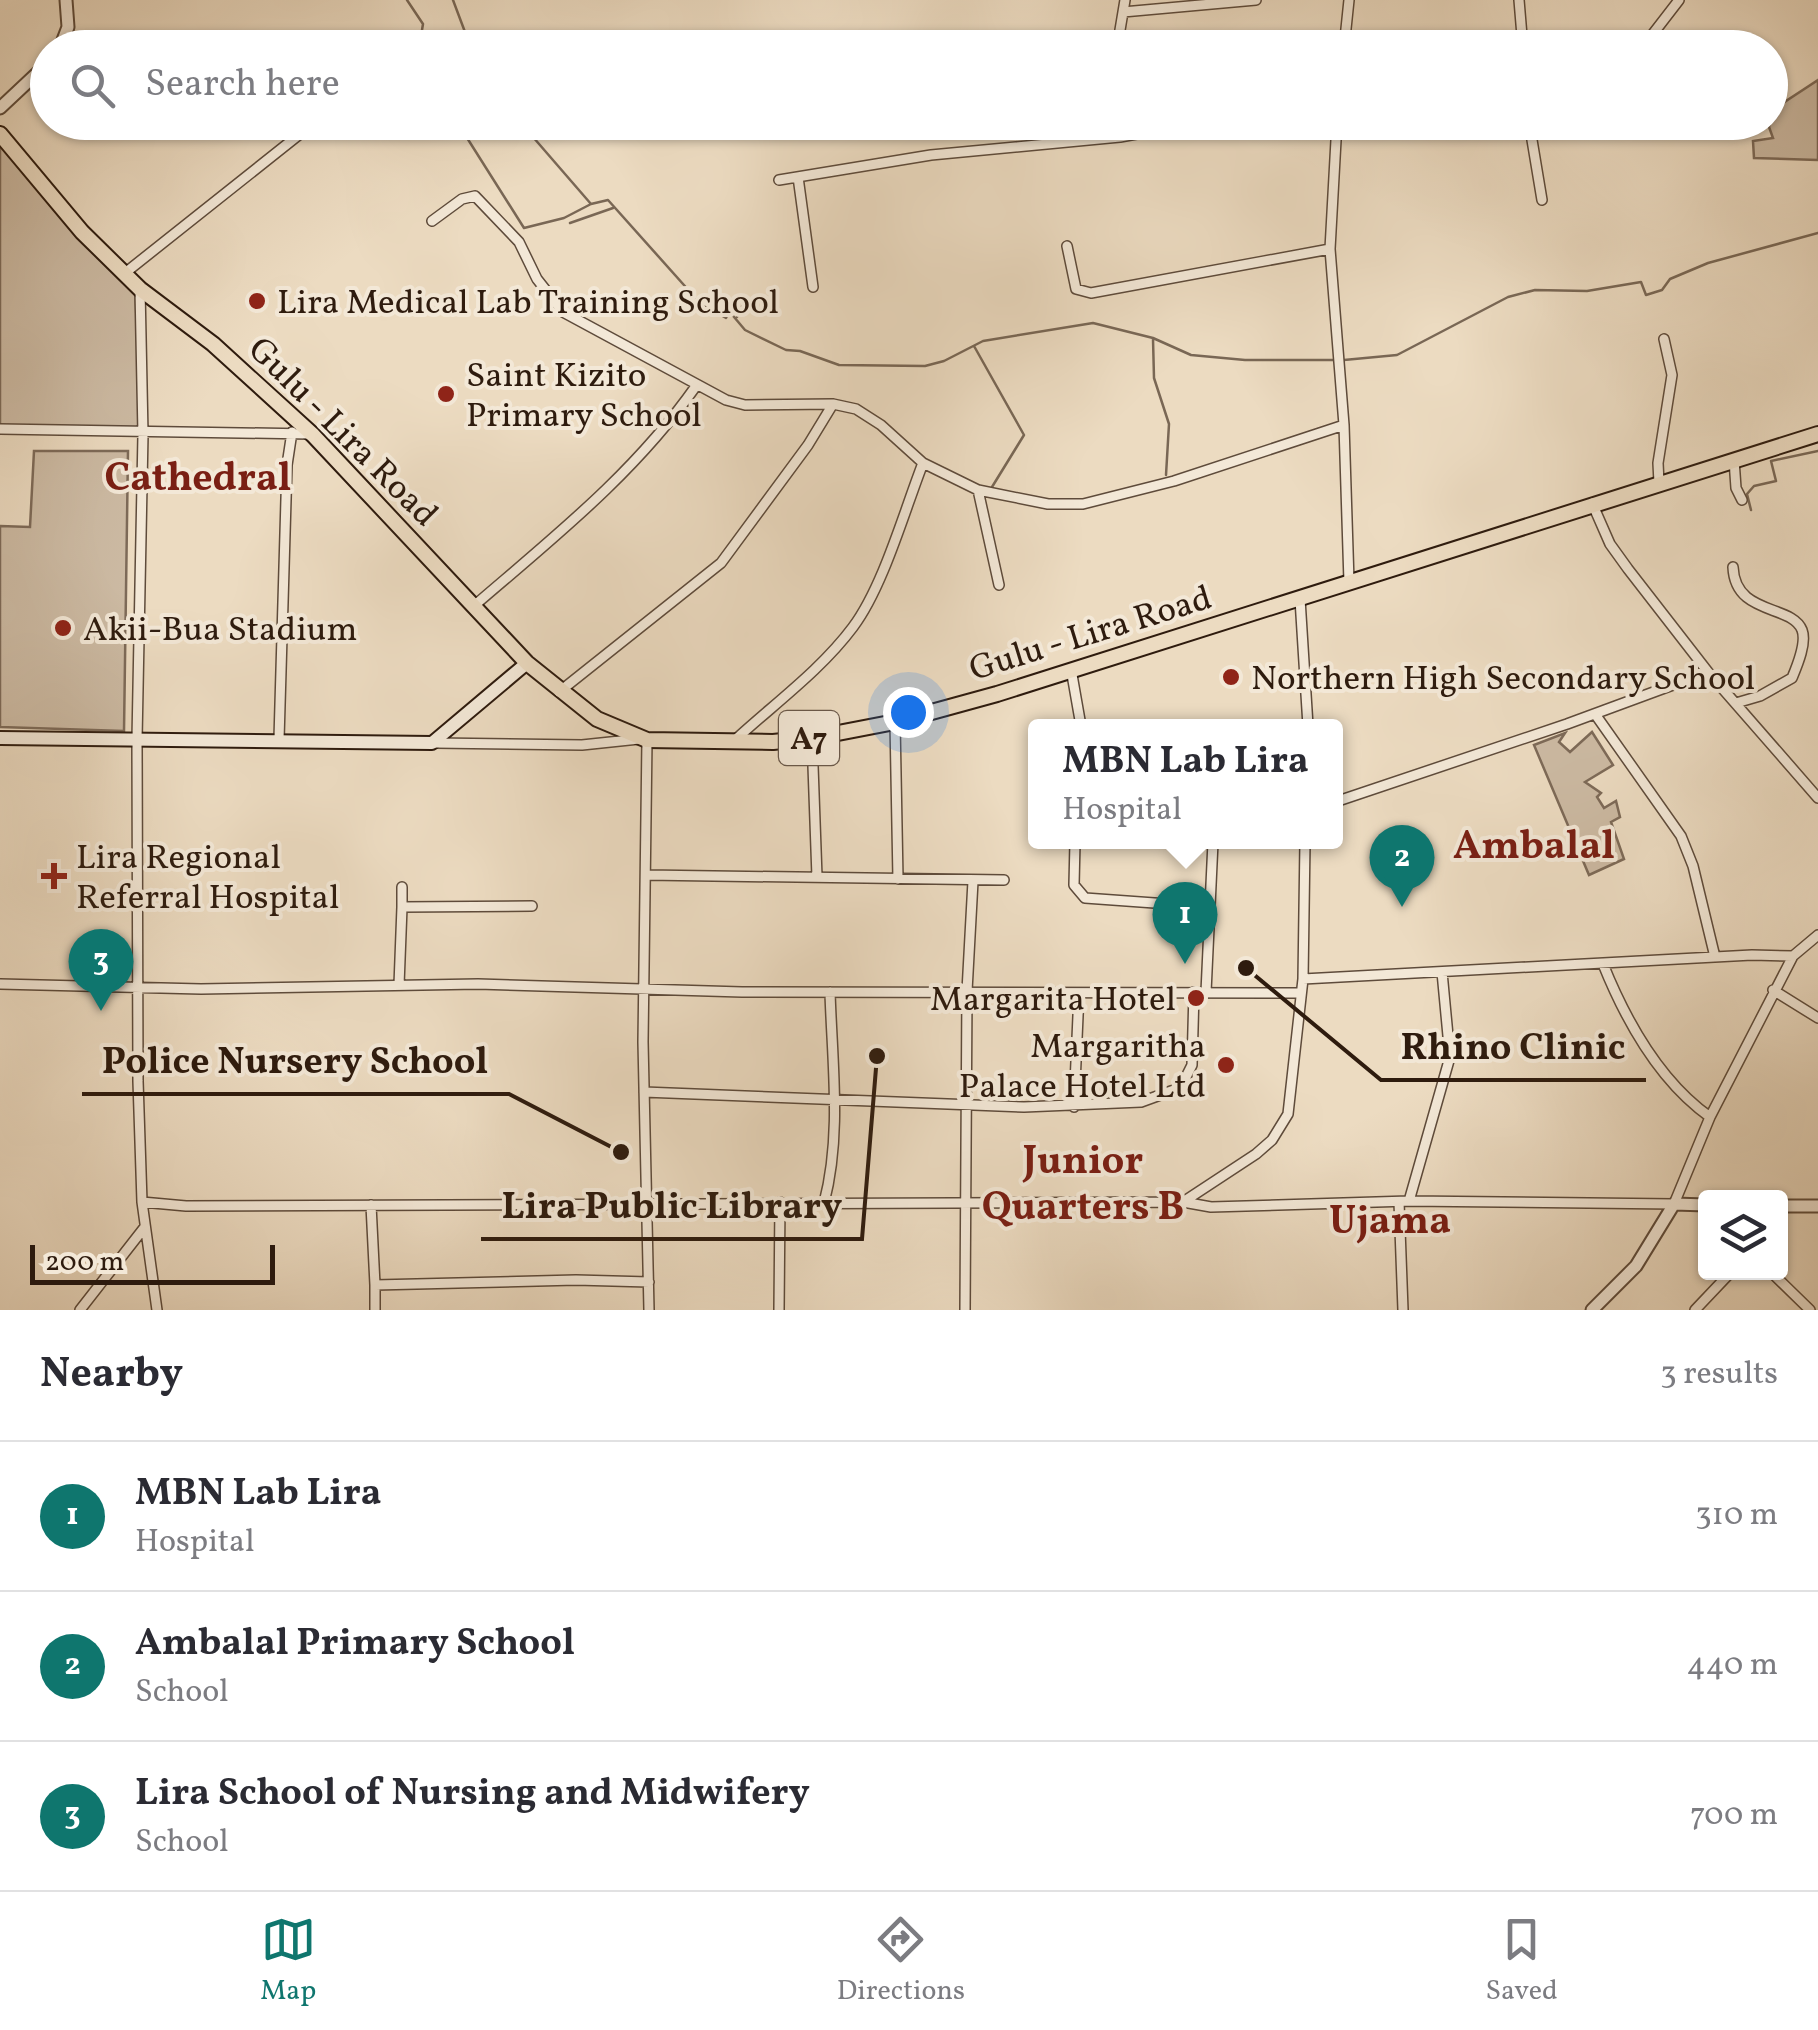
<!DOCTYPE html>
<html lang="en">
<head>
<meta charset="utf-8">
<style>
	body { margin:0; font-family:Vollkorn,serif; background:#f7f7f7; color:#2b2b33 }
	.controls { position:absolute; right:30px; bottom:30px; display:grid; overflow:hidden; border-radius:10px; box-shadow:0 2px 8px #0004 }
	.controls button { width:90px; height:90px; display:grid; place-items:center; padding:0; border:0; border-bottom:2px solid #e1e1e2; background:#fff; color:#2b2b33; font:50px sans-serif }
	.scale { position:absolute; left:30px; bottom:25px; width:245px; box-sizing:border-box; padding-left:10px; border:5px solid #2e1b0e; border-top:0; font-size:28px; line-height:35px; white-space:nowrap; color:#2e1b0e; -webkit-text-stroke:8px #f3e8d7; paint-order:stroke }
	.you { position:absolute; left:908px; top:712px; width:35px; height:35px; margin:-25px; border:8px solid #fff; border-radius:50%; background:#1a73e8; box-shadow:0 0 0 15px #1a73e833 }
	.badge { display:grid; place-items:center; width:65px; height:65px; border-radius:50%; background:#0f766e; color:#fff; font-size:32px; font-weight:700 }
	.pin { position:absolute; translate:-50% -82px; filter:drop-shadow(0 2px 5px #0008) }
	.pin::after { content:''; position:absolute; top:52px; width:35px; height:30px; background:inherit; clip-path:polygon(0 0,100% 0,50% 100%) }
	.popup { position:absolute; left:1028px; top:719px; width:315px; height:130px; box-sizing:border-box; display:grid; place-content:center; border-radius:10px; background:#fff; filter:drop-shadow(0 2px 8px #0005); font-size:32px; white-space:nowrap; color:#7c7c81 }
	.popup b { font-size:38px; color:#2b2b33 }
	.popup::after { content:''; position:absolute; left:50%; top:100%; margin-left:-20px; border:20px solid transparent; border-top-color:#fff }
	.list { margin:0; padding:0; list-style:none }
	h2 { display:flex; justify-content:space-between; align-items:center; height:130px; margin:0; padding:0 40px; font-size:42px }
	h2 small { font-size:32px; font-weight:400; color:#7c7c81 }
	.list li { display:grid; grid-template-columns:65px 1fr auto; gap:30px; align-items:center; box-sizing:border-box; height:150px; padding:0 40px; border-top:2px solid #e1e1e2 }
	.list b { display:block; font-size:38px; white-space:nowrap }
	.list p { margin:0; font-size:32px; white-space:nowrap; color:#7c7c81 }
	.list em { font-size:32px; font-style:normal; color:#7c7c81 }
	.icon { flex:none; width:55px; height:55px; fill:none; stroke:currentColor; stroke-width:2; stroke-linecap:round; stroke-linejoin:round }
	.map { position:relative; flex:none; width:1818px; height:1310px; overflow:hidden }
	.search { position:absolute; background:#fff; box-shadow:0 2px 8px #0004; left:30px; right:30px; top:30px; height:110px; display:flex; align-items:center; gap:25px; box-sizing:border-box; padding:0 35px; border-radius:55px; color:#7c7c81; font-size:38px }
	.sheet { height:580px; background:#fff }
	nav { display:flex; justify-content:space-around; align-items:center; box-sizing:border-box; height:140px; border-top:2px solid #e1e1e2; background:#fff; font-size:28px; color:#7c7c81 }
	nav a { display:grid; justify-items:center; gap:5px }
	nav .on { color:#0f766e }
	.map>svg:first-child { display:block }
	.green { fill:#ccbaa3; stroke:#7d6a58; stroke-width:2.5 }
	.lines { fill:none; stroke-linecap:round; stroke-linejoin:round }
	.stream { stroke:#796755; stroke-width:2.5 }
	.minor-casing { stroke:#5e4b3b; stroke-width:12 }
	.tertiary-casing { stroke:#5e4b3b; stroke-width:15 }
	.secondary-casing { stroke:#2e1b0e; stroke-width:16 }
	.primary-casing { stroke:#2e1b0e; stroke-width:18 }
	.minor { stroke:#f3e8d7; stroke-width:9 }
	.tertiary { stroke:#f3e8d7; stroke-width:11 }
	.secondary { stroke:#f3e8d7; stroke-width:12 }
	.primary { stroke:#ecdbc1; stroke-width:14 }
	.poi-dot { fill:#8f2418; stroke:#f3e8d7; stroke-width:4 }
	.labels { text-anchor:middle; stroke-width:8; stroke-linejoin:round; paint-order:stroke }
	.shield { fill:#f3e8d7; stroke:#69584a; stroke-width:2.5 }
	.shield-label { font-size:32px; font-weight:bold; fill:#2e1b0e }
	.poi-label { font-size:35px; fill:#2e1b0e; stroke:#f3e8d7; text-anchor:start }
	.street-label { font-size:35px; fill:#2e1b0e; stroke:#f3e8d7 }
	.quarter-label { font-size:40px; font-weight:bold; fill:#7a1f14; stroke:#f3e8d7 }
	.leader { fill:none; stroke:#2e1b0e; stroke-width:4 }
	.callout-dot { fill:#2e1b0e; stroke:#f3e8d7; stroke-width:4 }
	.callout-label { font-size:38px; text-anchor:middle; font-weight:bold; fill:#2e1b0e; stroke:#f3e8d7; stroke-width:8; stroke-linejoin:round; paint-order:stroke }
</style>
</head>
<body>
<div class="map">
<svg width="1818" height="1310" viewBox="0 0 1818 1310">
	<rect width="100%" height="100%" fill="#ecdbc1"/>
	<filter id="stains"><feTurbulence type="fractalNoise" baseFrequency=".002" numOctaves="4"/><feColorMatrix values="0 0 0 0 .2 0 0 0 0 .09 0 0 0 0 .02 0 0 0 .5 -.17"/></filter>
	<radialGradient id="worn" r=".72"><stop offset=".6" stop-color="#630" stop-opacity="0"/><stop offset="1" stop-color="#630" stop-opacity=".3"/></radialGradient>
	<path class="green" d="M1818 80V160L1754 158 1753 141 1773 138 1769 127 1774 109Z
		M0 135 135 283 141 430 0 427Z
		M34 451H128L124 731 0 727V526L30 527Z
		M1592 732 1613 765 1585 782 1601 793 1597 797 1604 808 1616 801 1620 817 1611 822 1624 859 1589 875 1534 745 1565 733 1559 742 1570 752Z"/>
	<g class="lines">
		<path class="stream" d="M407 0 423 24 419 48
			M453 0 471 48
			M457 122 524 228 564 218 591 204
			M520 122 591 204 608 200 700 303 726 318 729 311 745 330 786 350 800 351 839 365 925 366 944 361 983 341 1093 323 1153 338 1191 355 1245 360H1336
			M570 223 613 208
			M737 317 742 306
			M1153 339 1154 378 1169 424 1166 475
			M974 346 1024 435 992 487
			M1344 360 1397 355 1508 297 1535 290 1587 291 1641 282 1646 295 1662 290 1670 279 1708 263 1818 233
			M1751 510 1747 494 1754 486 1776 481 1771 461 1818 451"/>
		<g class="minor-casing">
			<path id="minor" d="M1519 0 1523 48
				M1123 12 1256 0
				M1117 48 1125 0
				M1344 48 1349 0
				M1642 48 1679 0
				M1337 122 1330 249 1344 425 1349 582
				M1529 122 1542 200
				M798 177 813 287
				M779 180 931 155 1120 137 1203 122
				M432 221 462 199 475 196 519 242 537 279 563 312 726 400 745 405 833 404 856 409 881 425 923 463 978 490 1048 504H1083L1174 481 1344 425
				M1067 246 1076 289 1091 293 1330 249
				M125 273 315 122
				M140 289 143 434 137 739 138 1081 142 1202 157 1310
				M0 429 310 434
				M1734 460 1736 488 1742 500
				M1659 483 1658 463 1672 375 1664 339
				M978 490 999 585
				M1592 503 1610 544 1628 569 1708 672 1818 798
				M1733 567C1735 616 1792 604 1802 630 1807 643 1797 666 1792 678L1760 696 1736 703
				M1300 599 1308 726
				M475 605C554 537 635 473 696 386
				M1071 669 1081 726
				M559 692 721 563 808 445 833 404
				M1595 714 1681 836 1693 866 1715 957
				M895 722 898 879
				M812 738 817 877
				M279 739 287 465 292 432
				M647 740 643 1042 649 1310
				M735 740C774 704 821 670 853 627 883 587 904 512 923 463
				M435 743 582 745 639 739
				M1335 802 1567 724 1708 672
				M1075 842 1074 885 1085 898 1210 907
				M646 875 1004 880
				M402 887V907L532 906
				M1603 964C1626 1021 1659 1081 1710 1117
				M1303 979 1752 955 1793 956 1818 935
				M0 984 201 989 478 984 742 992 1299 993
				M399 985 402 907
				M1773 990 1818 1018
				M1206 992 1213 842
				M644 1092 1024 1107 1141 1102 1174 1090 1185 1079 1192 1065 1194 992
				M1074 1107 1079 993
				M1409 1201 1450 1057 1442 972
				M142 1202 186 1206 1183 1202 1211 1207 1409 1201 1674 1204 1710 1117 1793 956
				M1183 1202 1256 1154 1272 1140 1288 1114 1303 979 1305 842
				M1399 1202 1403 1310
				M824 1203C842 1135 832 1061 830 992
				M371 1205 375 1285
				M1771 1272 1810 1310
				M80 1310 144 1228
				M375 1310V1285L576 1280 649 1282
				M779 1310 780 1202
				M965 1310 967 991 973 881
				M1695 1310 1731 1272"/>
		</g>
		<g class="tertiary-casing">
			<path id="tertiary" d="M60 48 68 27 66 0
				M0 108 48 63
				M1780 1206H1818
				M1592 1310 1636 1266 1674 1204 1706 1205"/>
		</g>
		<g class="secondary-casing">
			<path id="secondary" d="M0 738 432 743 527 663"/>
		</g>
		<g class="primary-casing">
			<path id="primary" d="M0 134 82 232 140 289 213 344 313 435 527 663 597 719 647 740 773 742 812 738 895 722 997 694 1818 434"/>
		</g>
		<use href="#minor" class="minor"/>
		<use href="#tertiary" class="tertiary"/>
		<use href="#secondary" class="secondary"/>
		<use href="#primary" class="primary"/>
	</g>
	<g class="poi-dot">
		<circle cx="257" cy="301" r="10"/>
		<circle cx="446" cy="394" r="10"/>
		<circle cx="63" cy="628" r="10"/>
		<circle cx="1231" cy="677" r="10"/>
		<path d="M49 861h10v10h10v10h-10v10h-10v-10h-10v-10h10z"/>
		<circle cx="1196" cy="998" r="10"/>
		<circle cx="1226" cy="1065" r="10"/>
	</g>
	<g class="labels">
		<rect class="shield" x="779" y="711" width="60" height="54" rx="8"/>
		<g class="shield-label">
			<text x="809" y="749">A7</text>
		</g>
		<g class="poi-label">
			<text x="277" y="313">Lira Medical Lab Training School</text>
			<text x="466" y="386">Saint Kizito<tspan x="466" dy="40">Primary School</tspan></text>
			<text x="83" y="640">Akii-Bua Stadium</text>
			<text x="1251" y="689">Northern High Secondary School</text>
			<text x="76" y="868">Lira Regional<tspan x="76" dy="40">Referral Hospital</tspan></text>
			<text x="1176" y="1010" text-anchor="end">Margarita Hotel</text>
			<text x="1206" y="1057" text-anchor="end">Margaritha<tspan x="1206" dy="40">Palace Hotel Ltd</tspan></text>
		</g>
		<g class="street-label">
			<text transform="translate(344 431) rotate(45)" y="12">Gulu - Lira Road</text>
			<text transform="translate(1090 632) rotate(-17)" y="12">Gulu - Lira Road</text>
		</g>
		<g class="quarter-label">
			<text x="198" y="490">Cathedral</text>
			<text x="1534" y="858">Ambalal</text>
			<text x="1083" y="1173">Junior<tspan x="1083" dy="46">Quarters B</tspan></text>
			<text x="1390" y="1233">Ujama</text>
		</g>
	</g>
	<path class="leader" d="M1246 968L1381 1080H1646M621 1152L509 1094H82M877 1056L862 1239H481"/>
	<g class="callout-dot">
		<circle cx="1246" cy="968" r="10"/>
		<circle cx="621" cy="1152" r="10"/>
		<circle cx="877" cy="1056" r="10"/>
	</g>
	<g class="callout-label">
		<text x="1513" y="1059">Rhino Clinic</text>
		<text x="295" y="1073">Police Nursery School</text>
		<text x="672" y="1218">Lira Public Library</text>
	</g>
	<rect width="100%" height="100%" filter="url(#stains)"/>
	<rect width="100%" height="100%" fill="url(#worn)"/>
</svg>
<div class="controls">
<button><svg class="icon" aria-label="layers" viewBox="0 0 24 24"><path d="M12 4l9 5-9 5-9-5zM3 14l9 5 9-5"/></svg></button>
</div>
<div class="scale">200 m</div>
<div class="you"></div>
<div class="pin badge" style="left:1185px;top:964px">1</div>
<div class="popup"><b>MBN Lab Lira</b>Hospital</div>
<div class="pin badge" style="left:1402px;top:907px">2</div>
<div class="pin badge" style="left:101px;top:1011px">3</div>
<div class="search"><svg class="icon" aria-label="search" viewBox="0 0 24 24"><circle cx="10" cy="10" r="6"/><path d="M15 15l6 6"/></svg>Search here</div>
</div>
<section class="sheet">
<h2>Nearby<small>3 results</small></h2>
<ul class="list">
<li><span class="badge">1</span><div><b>MBN Lab Lira</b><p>Hospital</p></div><em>310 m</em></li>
<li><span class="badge">2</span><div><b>Ambalal Primary School</b><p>School</p></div><em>440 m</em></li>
<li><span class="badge">3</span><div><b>Lira School of Nursing and Midwifery</b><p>School</p></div><em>700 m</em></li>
</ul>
</section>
<nav>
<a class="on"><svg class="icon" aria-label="map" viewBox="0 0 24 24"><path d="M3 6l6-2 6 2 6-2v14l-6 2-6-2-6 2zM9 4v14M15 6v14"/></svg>Map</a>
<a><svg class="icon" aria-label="directions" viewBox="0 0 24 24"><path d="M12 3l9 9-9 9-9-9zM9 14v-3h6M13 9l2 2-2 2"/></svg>Directions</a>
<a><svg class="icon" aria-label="saved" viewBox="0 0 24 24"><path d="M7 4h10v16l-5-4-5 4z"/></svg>Saved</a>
</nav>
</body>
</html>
